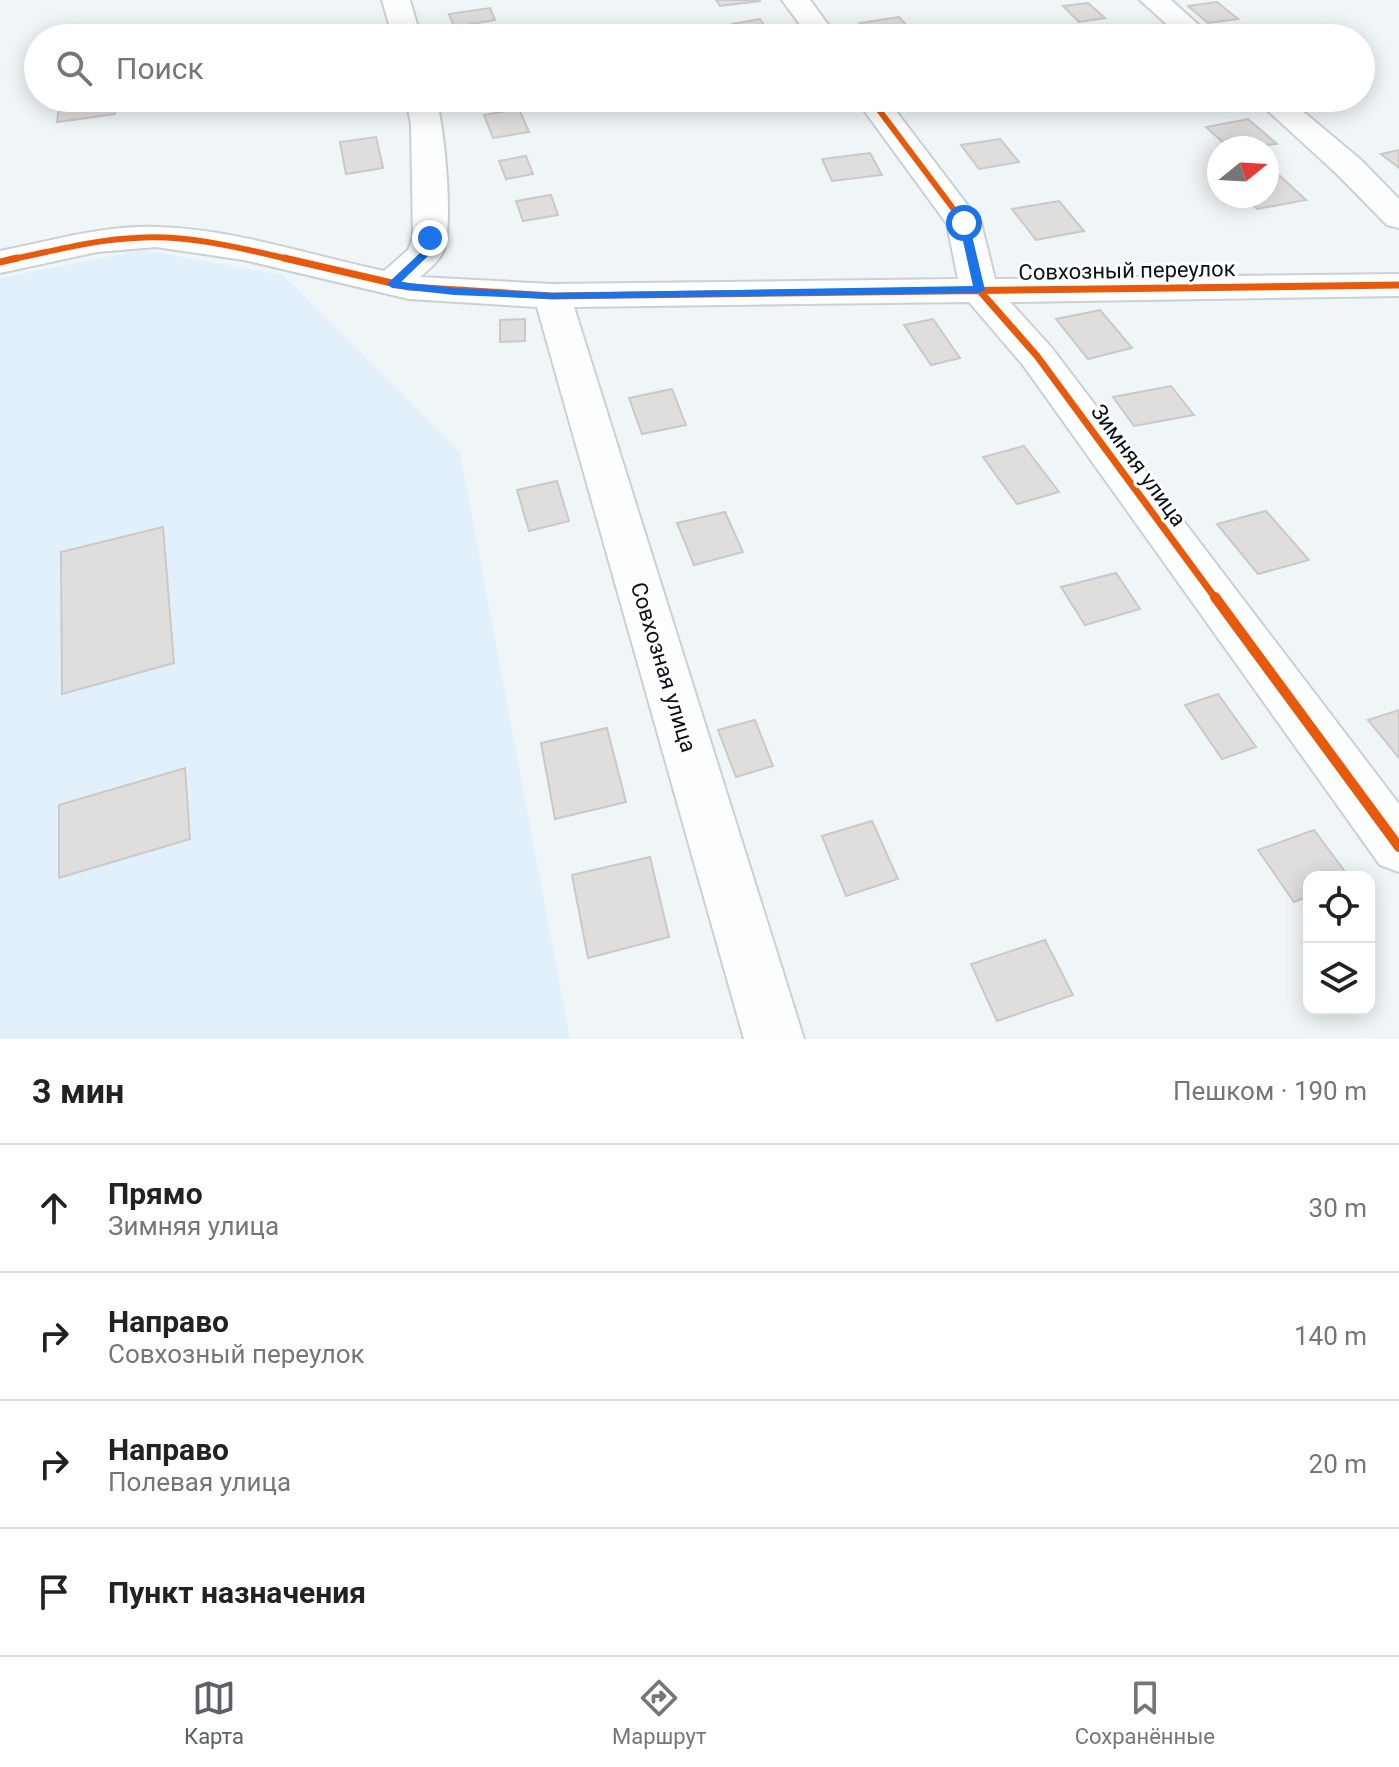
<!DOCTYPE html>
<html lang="ru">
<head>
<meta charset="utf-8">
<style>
	body { margin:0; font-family:Roboto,sans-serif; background:#f2f2f2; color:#222 }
	.controls { position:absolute; right:24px; bottom:24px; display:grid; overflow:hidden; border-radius:16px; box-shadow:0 4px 20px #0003 }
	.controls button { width:72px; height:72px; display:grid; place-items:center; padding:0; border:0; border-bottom:2px solid #e0e0e0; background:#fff; color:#222; font:40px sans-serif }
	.compass { position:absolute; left:1207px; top:136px; width:72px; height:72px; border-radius:50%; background:#fff; box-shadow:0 4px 20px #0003; rotate:72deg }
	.stop { position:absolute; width:24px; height:24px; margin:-18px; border:6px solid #1a73e8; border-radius:50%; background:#fff }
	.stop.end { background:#1a73e8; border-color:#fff; box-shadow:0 2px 8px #0008 }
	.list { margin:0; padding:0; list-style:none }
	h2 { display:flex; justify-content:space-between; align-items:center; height:104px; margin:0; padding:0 32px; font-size:34px }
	h2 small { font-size:26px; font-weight:400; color:#767676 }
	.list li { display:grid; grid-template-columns:52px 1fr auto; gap:24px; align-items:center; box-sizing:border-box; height:128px; padding:0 32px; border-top:2px solid #e0e0e0 }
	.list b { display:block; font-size:30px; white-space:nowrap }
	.list p { margin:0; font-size:26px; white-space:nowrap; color:#767676 }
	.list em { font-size:26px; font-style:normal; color:#767676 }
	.icon { flex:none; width:44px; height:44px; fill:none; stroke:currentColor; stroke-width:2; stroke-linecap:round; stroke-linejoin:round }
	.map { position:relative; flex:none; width:1399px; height:1039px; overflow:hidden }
	.search { position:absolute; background:#fff; box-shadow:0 4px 20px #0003; left:24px; right:24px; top:24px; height:88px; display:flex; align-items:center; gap:20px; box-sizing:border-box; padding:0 28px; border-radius:44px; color:#767676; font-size:30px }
	.sheet { height:616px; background:#fff }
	nav { display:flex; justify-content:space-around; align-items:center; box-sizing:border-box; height:112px; border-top:2px solid #e0e0e0; background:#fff; font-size:22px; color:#767676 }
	nav a { display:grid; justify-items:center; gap:4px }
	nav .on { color:#5b6166 }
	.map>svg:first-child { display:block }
	.built { fill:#e2f0fb }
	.building { fill:#e0dedd; stroke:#cac9c7; stroke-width:2 }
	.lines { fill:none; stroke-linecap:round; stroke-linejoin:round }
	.minor-casing { stroke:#cbd0d5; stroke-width:4 }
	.minor { fill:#fdfefe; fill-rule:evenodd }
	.cycleway-far2-casing { stroke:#fff; stroke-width:10 }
	.cycleway-far1-casing { stroke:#fff; stroke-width:12 }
	.cycleway-casing { stroke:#fff; stroke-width:15 }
	.cycleway-far2 { stroke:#e8590c; stroke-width:6 }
	.cycleway-far1 { stroke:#e8590c; stroke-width:7 }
	.cycleway { stroke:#e8590c; stroke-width:10 }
	.route { fill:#1a73e8 }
	.labels { text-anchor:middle; stroke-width:6; stroke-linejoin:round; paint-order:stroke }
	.street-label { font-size:22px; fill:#0b1117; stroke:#fff }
</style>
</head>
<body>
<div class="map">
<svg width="1399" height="1039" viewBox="0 0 1399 1039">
	<rect width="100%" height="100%" fill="#f0f5f8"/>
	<path class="built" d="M143 250 283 275 460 453 570 1039H0V278Z"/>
	<path class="building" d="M716 0H760V1L720 6Z
		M1217 2 1238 19 1208 23 1188 6Z
		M1088 3 1105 18 1079 22 1063 6Z
		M490 8 495 20 454 27 449 14Z
		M899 17 918 38H872L860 23Z
		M760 19 771 35 742 38 732 24Z
		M1273 25 1290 38H1247L1238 31Z
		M344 31 346 38 303 36Z
		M500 31 503 38 460 37Z
		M117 98 115 114 57 122 59 106Z
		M519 109 529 132 493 138 484 115Z
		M1248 119 1277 144 1229 148 1206 127Z
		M376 137 383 168 346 174 340 142Z
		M1000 139 1019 162 979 169 961 145Z
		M1399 150V168L1381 154Z
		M870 153 882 175 832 181 822 159Z
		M526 156 533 174 506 179 499 161Z
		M1267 166H1269L1306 200 1257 209 1244 196H1267Z
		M551 195 558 215 523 221 516 201Z
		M1059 201 1084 231 1036 240 1012 209Z
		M1100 310 1132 348 1088 359 1056 319Z
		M525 319V341L500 342V320Z
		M933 319 960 358 931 365 904 325Z
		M1171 386 1194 415 1134 426 1113 397Z
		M672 389 686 425 642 434 629 398Z
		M1024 446 1059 492 1017 504 983 457Z
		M557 481 569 521 529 531 517 490Z
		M1266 511 1309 560 1258 574 1217 524Z
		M725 512 743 552 694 565 677 523Z
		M163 527 174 663 62 694 61 552Z
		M1116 573 1140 609 1085 625 1061 587Z
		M1218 694 1256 747 1222 759 1185 705Z
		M1399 710V758L1368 720Z
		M755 720 773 766 736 777 718 730Z
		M607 728 626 802 555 819 541 743Z
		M185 768 190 839 59 878V805Z
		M872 821 898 879 846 896 822 836Z
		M1314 830 1349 877H1309V896L1294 902 1258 850Z
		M650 857 669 937 588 958 572 875Z
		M1045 940 1073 995 997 1021 971 964Z"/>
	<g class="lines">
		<g class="minor-casing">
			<path id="minor" d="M382 0H410L421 38H393Z
				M782 0H810L838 38H810Z
				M1140 0H1171L1213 38H1182Z
				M406 98H436C444 128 455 228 442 254 437 263 428 270 420 277L552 284 958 279 947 224 855 98H886L981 223 995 279 1399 274V296L1010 302 1051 347 1399 804V872L1380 865 1023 365 969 302 574 307 804 1039H744L537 307 409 299 244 260 156 247 97 252 0 273V251C51 241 104 225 157 227 234 229 309 255 384 271L408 250 413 238 411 124Z
				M1254 98H1287L1361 160 1399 199V228L1387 225 1337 174Z"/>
		</g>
		<use href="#minor" class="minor"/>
		<g class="cycleway-far2-casing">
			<path id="cycleway-far2" d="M870 98 964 223 972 260
				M8 260C50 252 91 240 135 238 187 234 241 248 292 260"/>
		</g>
		<g class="cycleway-far1-casing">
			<path id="cycleway-far1" d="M284 258 409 287 552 296 1399 285
				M972 258 979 290 1037 356 1216 599
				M0 262 17 258"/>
		</g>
		<g class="cycleway-casing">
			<path id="cycleway" d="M1215 597 1399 847"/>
		</g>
		<use href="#cycleway-far2" class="cycleway-far2"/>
		<use href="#cycleway-far1" class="cycleway-far1"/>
		<use href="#cycleway" class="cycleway"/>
	</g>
	<path class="route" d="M964 220 969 223 985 290 979 293 552 299 454 295 392 288 387 284 420 253 425 238 430 235 435 238 428 256 401 282 454 288 552 293 973 286 959 223Z"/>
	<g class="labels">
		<g class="street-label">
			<text transform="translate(1127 270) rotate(-1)" y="8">Совхозный переулок</text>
			<text transform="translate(1139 465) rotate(54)" y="8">Зимняя улица</text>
			<text transform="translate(664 667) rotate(73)" y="8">Совхозная улица</text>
		</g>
	</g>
</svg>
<div class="controls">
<button><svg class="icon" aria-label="locate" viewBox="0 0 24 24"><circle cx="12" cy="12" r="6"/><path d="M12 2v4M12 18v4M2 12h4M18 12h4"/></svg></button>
<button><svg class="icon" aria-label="layers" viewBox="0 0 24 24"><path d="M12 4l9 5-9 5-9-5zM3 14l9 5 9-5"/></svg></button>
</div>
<svg class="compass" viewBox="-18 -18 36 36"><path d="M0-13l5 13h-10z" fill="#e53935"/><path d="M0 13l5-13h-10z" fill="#767676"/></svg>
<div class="stop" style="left:964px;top:223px"></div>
<div class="stop end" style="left:430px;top:238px"></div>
<div class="search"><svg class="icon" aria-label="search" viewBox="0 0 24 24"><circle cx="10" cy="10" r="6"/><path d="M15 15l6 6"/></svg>Поиск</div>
</div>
<section class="sheet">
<h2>3 мин<small>Пешком · 190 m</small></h2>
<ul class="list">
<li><svg class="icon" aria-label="ahead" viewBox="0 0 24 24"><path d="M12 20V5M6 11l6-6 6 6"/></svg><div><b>Прямо</b><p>Зимняя улица</p></div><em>30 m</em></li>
<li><svg class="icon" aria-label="right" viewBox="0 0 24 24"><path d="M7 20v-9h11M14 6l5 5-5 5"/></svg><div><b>Направо</b><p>Совхозный переулок</p></div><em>140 m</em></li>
<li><svg class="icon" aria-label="right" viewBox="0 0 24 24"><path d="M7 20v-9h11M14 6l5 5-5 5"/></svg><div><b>Направо</b><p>Полевая улица</p></div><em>20 m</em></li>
<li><svg class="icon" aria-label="arrive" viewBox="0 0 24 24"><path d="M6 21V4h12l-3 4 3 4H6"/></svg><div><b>Пункт назначения</b></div></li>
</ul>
</section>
<nav>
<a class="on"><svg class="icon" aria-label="map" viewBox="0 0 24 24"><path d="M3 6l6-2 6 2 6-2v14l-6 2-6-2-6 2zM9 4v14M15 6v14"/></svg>Карта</a>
<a><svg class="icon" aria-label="directions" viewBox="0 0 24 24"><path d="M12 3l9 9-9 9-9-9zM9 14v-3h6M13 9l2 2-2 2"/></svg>Маршрут</a>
<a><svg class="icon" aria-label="saved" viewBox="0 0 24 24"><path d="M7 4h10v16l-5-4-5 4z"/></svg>Сохранённые</a>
</nav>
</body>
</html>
